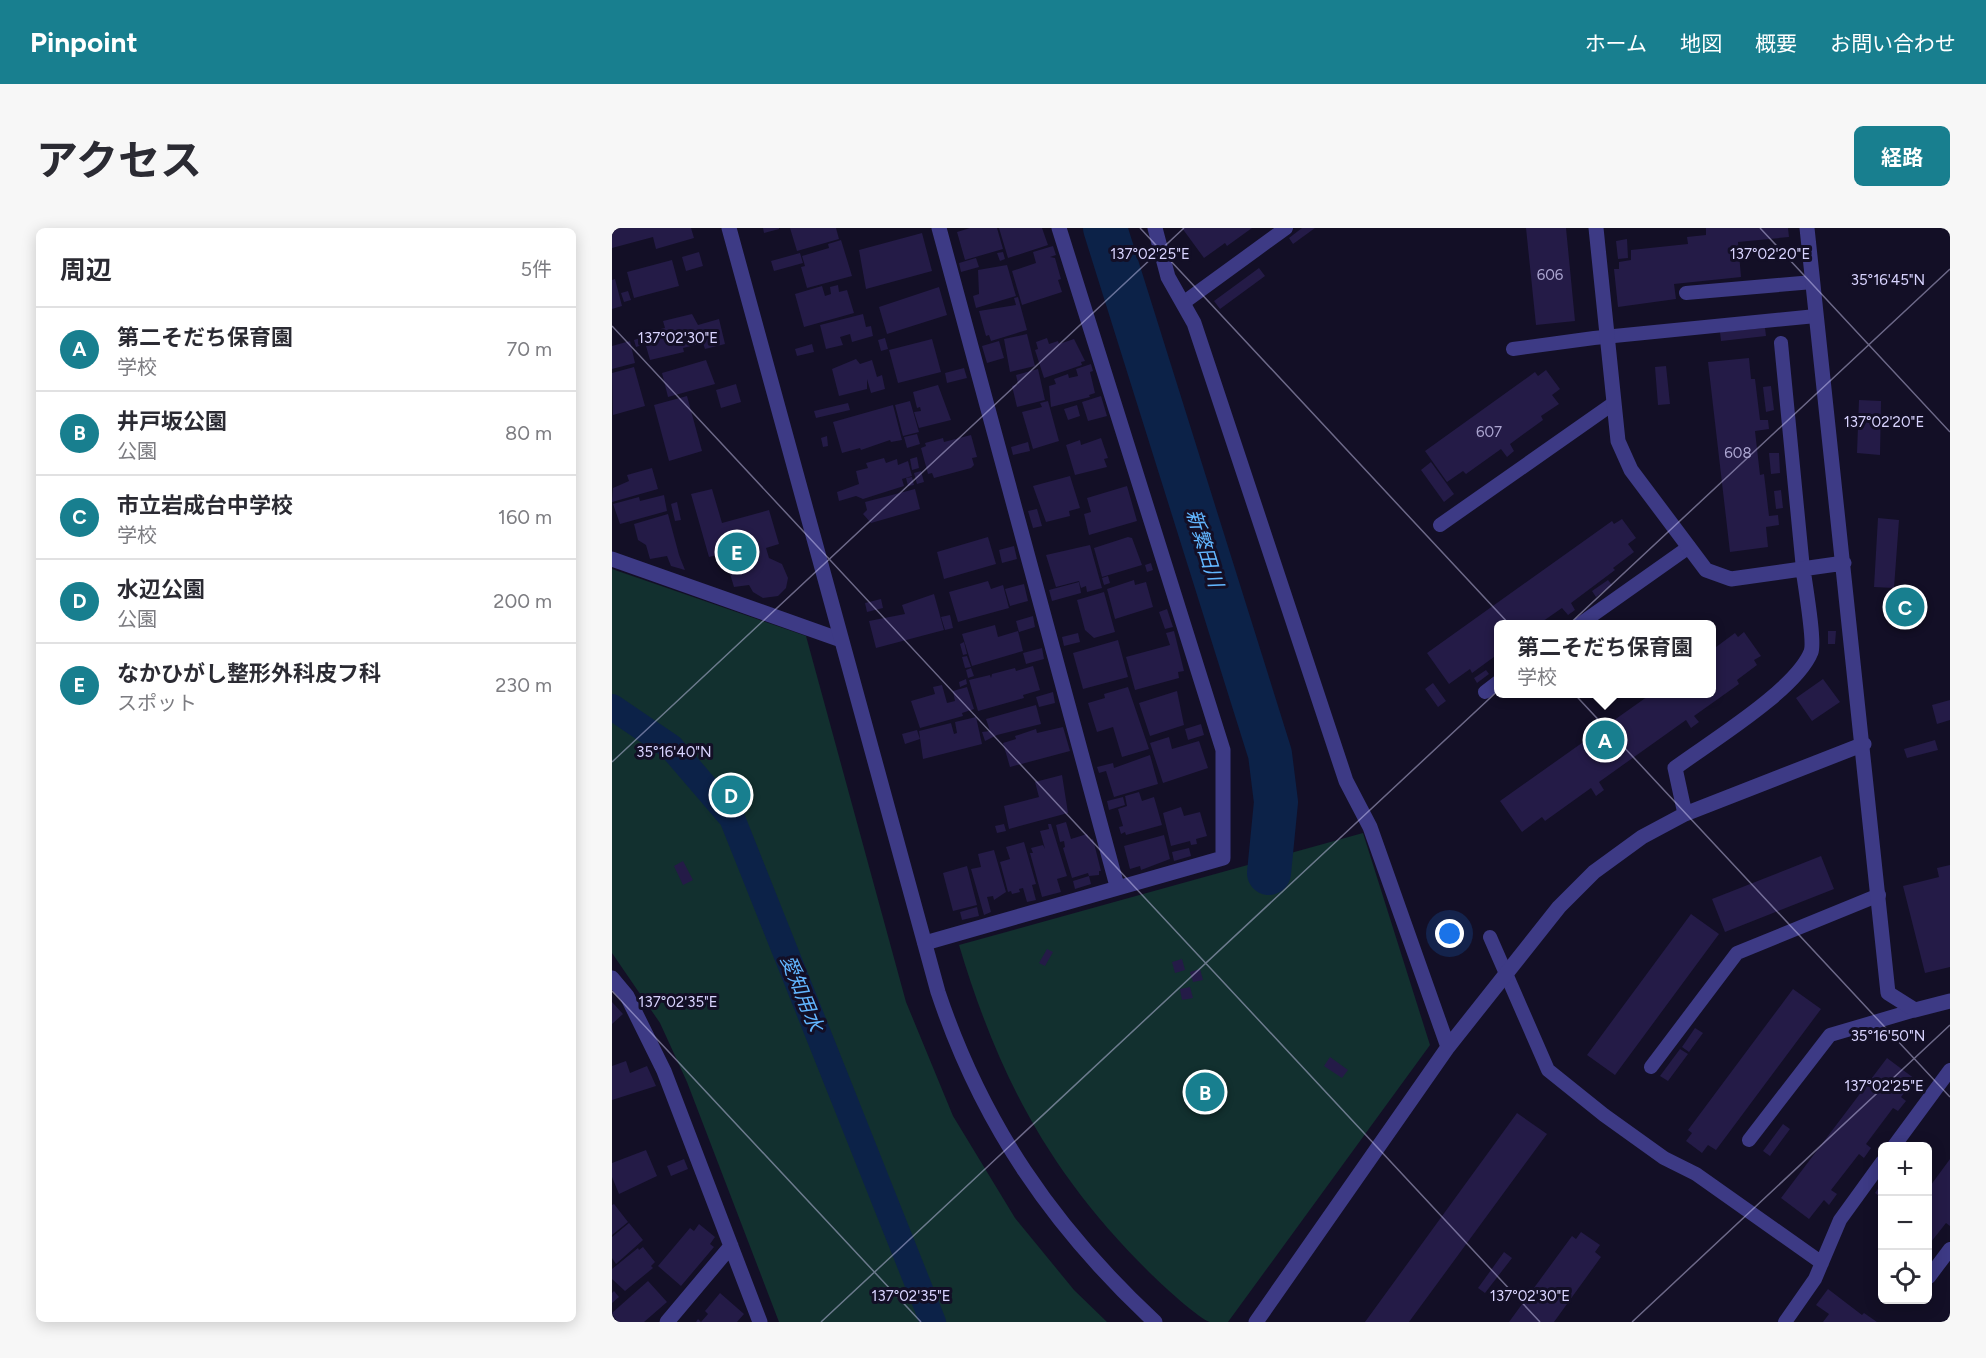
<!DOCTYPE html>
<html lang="ja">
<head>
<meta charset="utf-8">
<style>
	body { margin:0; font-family:Figtree,"Noto Sans JP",sans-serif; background:#f7f7f7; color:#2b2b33 }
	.controls { position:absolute; right:18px; bottom:18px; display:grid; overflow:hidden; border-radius:9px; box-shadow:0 3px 15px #0003 }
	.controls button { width:54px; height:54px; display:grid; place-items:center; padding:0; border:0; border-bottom:2px solid #e1e1e2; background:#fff; color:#2b2b33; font:30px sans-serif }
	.you { position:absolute; left:838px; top:706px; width:21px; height:21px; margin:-15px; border:4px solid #fff; border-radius:50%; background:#1a73e8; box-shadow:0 0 0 9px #1a73e833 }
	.badge { display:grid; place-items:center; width:39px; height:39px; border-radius:50%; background:#187f8f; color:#fff; font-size:20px; font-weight:700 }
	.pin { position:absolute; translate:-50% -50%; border:3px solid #fff; box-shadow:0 2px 6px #0006 }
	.popup { position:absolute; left:882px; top:392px; width:222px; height:78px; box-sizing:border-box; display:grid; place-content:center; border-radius:9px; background:#fff; filter:drop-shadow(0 2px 4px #0005); font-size:20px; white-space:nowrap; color:#7c7c81 }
	.popup b { font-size:22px; color:#2b2b33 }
	.popup::after { content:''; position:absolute; left:50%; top:100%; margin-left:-12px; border:12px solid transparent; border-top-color:#fff }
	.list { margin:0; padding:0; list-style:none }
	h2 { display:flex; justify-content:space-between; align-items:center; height:78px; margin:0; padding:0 24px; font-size:26px }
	h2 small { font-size:20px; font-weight:400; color:#7c7c81 }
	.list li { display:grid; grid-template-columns:39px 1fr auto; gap:18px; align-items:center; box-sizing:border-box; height:84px; padding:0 24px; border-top:2px solid #e1e1e2 }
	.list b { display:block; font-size:22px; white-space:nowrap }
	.list p { margin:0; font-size:20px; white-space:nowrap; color:#7c7c81 }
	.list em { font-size:20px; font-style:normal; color:#7c7c81 }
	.icon { flex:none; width:33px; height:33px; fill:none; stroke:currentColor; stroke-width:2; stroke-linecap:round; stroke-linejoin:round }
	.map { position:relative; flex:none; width:1338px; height:1094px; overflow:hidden; border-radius:9px }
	header { display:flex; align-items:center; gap:36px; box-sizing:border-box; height:84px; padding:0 30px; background:#187f8f; color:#fff }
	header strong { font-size:28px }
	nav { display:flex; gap:33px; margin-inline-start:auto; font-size:21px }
	.intro { display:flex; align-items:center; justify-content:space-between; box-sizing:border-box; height:144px; padding:0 36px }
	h1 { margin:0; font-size:42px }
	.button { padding:15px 27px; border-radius:9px; background:#187f8f; color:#fff; font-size:21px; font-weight:700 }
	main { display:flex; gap:36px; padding:0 36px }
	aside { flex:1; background:#fff; border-radius:9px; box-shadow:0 3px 15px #0003 }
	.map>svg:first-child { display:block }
	.green { fill:#12302f }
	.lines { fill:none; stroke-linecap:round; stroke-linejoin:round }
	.canal { stroke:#0c2248; stroke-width:26 }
	.river { stroke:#0c2248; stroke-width:44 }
	.building { fill:#241b47 }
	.service { stroke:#3d3a85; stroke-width:14 }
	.minor { stroke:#3d3a85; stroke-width:15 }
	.tertiary { stroke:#3d3a85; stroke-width:15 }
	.ticks { fill:none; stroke:#d9d4ff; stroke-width:1.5; stroke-opacity:0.45 }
	.labels { text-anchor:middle; stroke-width:6; stroke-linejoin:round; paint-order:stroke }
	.number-label { font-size:15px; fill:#aca6d1 }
	.water-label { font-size:20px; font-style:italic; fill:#62b6ff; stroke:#130f26 }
	.ticks-label { font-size:15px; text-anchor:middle; fill:#d9d4ff; stroke:#130f26; stroke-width:6; stroke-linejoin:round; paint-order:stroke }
</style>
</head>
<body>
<header>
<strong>Pinpoint</strong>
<nav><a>ホーム</a><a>地図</a><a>概要</a><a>お問い合わせ</a></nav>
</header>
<div class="intro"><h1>アクセス</h1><a class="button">経路</a></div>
<main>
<aside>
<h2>周辺<small>5件</small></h2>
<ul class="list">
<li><span class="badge">A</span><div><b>第二そだち保育園</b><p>学校</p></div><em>70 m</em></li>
<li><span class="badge">B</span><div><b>井戸坂公園</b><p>公園</p></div><em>80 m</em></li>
<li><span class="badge">C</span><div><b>市立岩成台中学校</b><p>学校</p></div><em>160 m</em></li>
<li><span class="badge">D</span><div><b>水辺公園</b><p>公園</p></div><em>200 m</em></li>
<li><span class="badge">E</span><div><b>なかひがし整形外科皮フ科</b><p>スポット</p></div><em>230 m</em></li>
</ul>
</aside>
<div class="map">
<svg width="1338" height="1094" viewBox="0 0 1338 1094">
	<rect width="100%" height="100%" fill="#130f26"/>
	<path class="green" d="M0 341 194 408 294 774 341 888 403 990 462 1062 495 1094H167L75 854 48 795 0 725Z
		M751 605 818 817 616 1094C610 1094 603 1094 598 1094 588 1092 547 1054 538 1045 438 946 387 850 347 717Z"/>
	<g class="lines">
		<path class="canal" d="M0 479 59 519 120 590 321 1094"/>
		<path class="river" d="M493 0 658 526 664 574 657 645"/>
	</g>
	<path class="building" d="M0 0H79L82 10 44 21 41 9 0 20Z
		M151 0H167V1L152 5Z
		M178 0H224L227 11 185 23Z
		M358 0H385L391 21 353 32 345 4Z
		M387 0H430L436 17 396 30Z
		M570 0H640L615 18 613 15 592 30Z
		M690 0H703L681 16 677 10Z
		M914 0H954L963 93 924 97Z
		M1094 0H1176L1177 9 1126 14 1129 49 1062 56 1064 71 1006 79 1002 41H1007V34L1019 32V22L1076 16 1075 9 1094 7Z
		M310 5 320 43 254 61 247 22Z
		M1015 11 1016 30 1006 31 1004 13Z
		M229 12 240 48 195 60 189 39 193 38 190 28 217 20 216 16Z
		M441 18 444 27 438 29 443 30 449 51 446 52 450 64 410 77 400 43 424 35 421 24Z
		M87 24 91 38 74 43 70 29Z
		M391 24 393 31 388 33 385 25Z
		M188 25 191 35 162 43 159 33Z
		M364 30 367 39 349 44 347 35Z
		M60 32 67 58 22 70 15 44Z
		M395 37 404 68 364 80 361 68 367 66 366 42Z
		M647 40 653 48 608 81 602 73Z
		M3 51 10 78 0 81V52Z
		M226 57 227 64 235 62 242 85 192 99 183 66 210 58 213 68 219 66 218 59Z
		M327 59 335 87 275 106 267 79Z
		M16 63 19 72 12 74 9 65Z
		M406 69 415 102 379 113 377 107 374 108 367 83 404 77 402 70Z
		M80 86 86 97 107 91 113 116 93 121 91 115 71 120 72 124 38 132 34 118 47 114 44 102 53 100 51 93Z
		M251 86 254 99 259 98 261 108 240 114 238 106 228 109 231 117 214 121 208 97Z
		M1153 100 1154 108 1109 113 1108 104Z
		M415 106 423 138 398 144 392 111Z
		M28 110 30 117 24 119 22 112Z
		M273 110 276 121 269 123 266 112Z
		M435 110 437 116 446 113 447 116 462 111 473 133 469 134 470 137 432 150 423 122 426 121 424 114Z
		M320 111 329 144 286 155 277 122Z
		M18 113 23 135 0 141V118Z
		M387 113 392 130 375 135 370 118Z
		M200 116 202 124 185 128 183 121Z
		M1137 130 1139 151H1143L1148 192H1156L1157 201 1143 203 1148 247 1152 246 1157 288 1166 287 1167 297 1154 299 1156 319 1118 324 1096 134Z
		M244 131 248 136 260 132 265 149 270 147 273 161 259 165 255 151V161L227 168 220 141Z
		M94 132 103 156 56 169 50 145Z
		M479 136 481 143 478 144 483 165 477 167 478 169 439 179 437 158 444 156 442 151 456 146 457 150 466 148 464 141Z
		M1054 138 1058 176 1046 177 1043 139Z
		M22 139 33 178 1 187 0 145Z
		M352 140 355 150 335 155 333 145Z
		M426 141 433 172 405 179 400 158 406 156 404 147Z
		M934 142 948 161 940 167 947 176 929 188 931 192 898 216 902 223 895 229 889 221 854 246 851 243 835 254 813 223 923 144 926 148Z
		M124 156 129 174 109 180 104 162Z
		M326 157 339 192 307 200 302 184 309 183 308 179 305 180 301 164Z
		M1159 158 1162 182 1154 184 1151 159Z
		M75 168 90 223 57 233 42 177Z
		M489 168 495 188 476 193 470 174Z
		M1247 172 1269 173 1268 227 1245 225Z
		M298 173 307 204 291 208 283 177Z
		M436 173 447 213 421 221 410 184 430 179 428 175Z
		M236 175 238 182 204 190 202 183Z
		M281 177 290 212 279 214 278 212 249 222 248 220 230 225 221 194Z
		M465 177 468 188 456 192 452 181Z
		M305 206 308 216 295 220 292 209Z
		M359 207 365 229 360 230 362 237 359 240 322 250 320 245 316 246 309 220 314 218 313 215 331 210 332 214Z
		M215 208 216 218 211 219 209 210Z
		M489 210 496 230 492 231 495 239 463 247 454 217 468 212 469 217Z
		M416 214 418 223 401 227 399 219Z
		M1157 225H1167L1168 245 1159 246Z
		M305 229 307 240 300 242 298 231Z
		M272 230 274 235 285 231 286 237 296 233 300 248 290 251 292 258 251 271 244 268 227 273 225 264 247 256 244 243 256 240 254 235Z
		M819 234 842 266 832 274 809 242Z
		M40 240 46 261 0 274 1 260 17 253 15 247Z
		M309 243 312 254 305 256 302 245Z
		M458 248 468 280 457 283 458 288 434 294 421 258Z
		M300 249 302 257 296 258 294 250Z
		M515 258 525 293 477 307 472 286 479 284 475 270Z
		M100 261 110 295 157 282 167 316 154 320 157 330 170 336 176 350 174 360 166 368 151 370 141 364 137 357 122 359 116 339 109 341 105 327 97 329 79 266Z
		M303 261 308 281 259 295 251 286 255 282 253 274Z
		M1169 262 1171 280 1164 281 1162 263Z
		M52 267 55 283 8 296 1 276 27 269 28 273Z
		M65 274 69 292 63 293 59 276Z
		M425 281 430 298 421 300 416 283Z
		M56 286 67 327 73 342 59 338 55 328 38 331 34 317 26 312 22 296Z
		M1266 290 1287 292 1282 360 1262 359Z
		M1010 291 1024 310 1016 316 1022 324 1001 340 1003 342 959 375 963 382 956 387 950 380 927 396H886V426L860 445 858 441 837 456 815 425 1000 293 1002 296Z
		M376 309 384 336 332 351 325 324Z
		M516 309 520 310 530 337 490 349 482 320Z
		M478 317 490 360 475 364 474 358 469 360 467 353 444 359 434 327Z
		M402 318 405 331 390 335 387 322Z
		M539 335 541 342 535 344 533 337Z
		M496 348 498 355 492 357 490 350Z
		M522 352 523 357 534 354 541 379 503 391 495 361Z
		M996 352 1000 357 984 369 980 363Z
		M376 353 379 361 391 357 397 380 346 394 337 364Z
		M467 354 469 365 440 373 437 362Z
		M412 356 416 373 398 378 393 361Z
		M492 364 503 404 482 410 473 402 465 372Z
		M322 366 332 402 264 420 257 393 293 386 290 377Z
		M269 371 271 380 255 384 253 375Z
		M555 381 561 399 553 401 547 384Z
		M338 387 341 400 333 402 329 389Z
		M421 388 423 399 407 404 404 393Z
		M383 397 386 409 406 403 411 423 360 438 350 406Z
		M562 403 572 443 566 444 567 450 523 462 514 429 558 417 554 405Z
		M1216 403H1224L1223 416H1216Z
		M1132 404 1149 428 1142 432 1145 437 1125 452 1127 456 1082 488 1087 494 1079 500 1074 492 987 554 992 562 984 568 979 560 933 593 930 589 910 604 888 573 1039 466H1100V422L1123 405 1126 409Z
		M466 405 468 414 452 418 450 409Z
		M506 412 516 449 471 461 461 425Z
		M352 414 355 426 351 427 348 416Z
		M430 420 432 431 414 436 411 425Z
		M355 428 359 439 353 440 350 429Z
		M421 438 428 462 411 467 412 470 366 483 357 452 378 447 379 450 380 446 403 440 404 443Z
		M359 440 362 448 356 450 354 442Z
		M874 442 877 446 865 455 862 450Z
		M354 451 355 456 348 459 347 454Z
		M1211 451 1228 474 1200 493 1184 470Z
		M821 455 834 473 826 479 813 461Z
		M330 457 335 475 343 473 341 463 355 459 362 481 350 485 351 488 308 500 299 473 323 466 321 459Z
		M516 459 537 521 510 529 501 499 485 504 476 475 493 470 492 466Z
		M565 463 572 497 538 508 527 475Z
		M441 464 443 475 427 479 424 469Z
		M1338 472V492L1325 496 1320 477Z
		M424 477 429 496 385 507 373 513 370 504 378 503 374 491Z
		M364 489 370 516 311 531 307 503 339 495 342 506 345 505 343 494Z
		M589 496 592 507 576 512 573 501Z
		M451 499 458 523 398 539 391 515 404 511 403 508 424 501 425 505Z
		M305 502 308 511 293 516 290 506Z
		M557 509 560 521 587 513 596 540 551 555 538 515Z
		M1323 512 1326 522 1295 530 1292 521Z
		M538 527 546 556 502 569 494 543 487 545 485 539 501 535 502 540Z
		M450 547 456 585 397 601 392 578 427 569 423 554Z
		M527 564 530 573 542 569 550 597 514 607 513 604 509 606 507 599 511 598 506 581 515 578 513 568Z
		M511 569 513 577 497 582 495 573Z
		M569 579 572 588 588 584 595 608 584 611 585 616 579 617 578 613 559 618 551 585Z
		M454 594 459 611 475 606 477 612 481 611 489 643H487V647L477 648 479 656 463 661 461 653 477 648 476 645 460 650 451 620 453 619 452 613 448 614 444 597Z
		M392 596 394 603 385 605 383 598Z
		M436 596H439L455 648 445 651 449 664 430 669 418 625H421L419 620 431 617 433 621 428 603 437 601Z
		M552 607 558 631 529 642 528 638 518 641 512 618Z
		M412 614 424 656 420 657 424 672 415 674 411 660 407 661 408 664 400 666 399 663 396 664 388 634 398 631 394 619Z
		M577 620 579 628 562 633 560 624Z
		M382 622 394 664 382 672 381 668 375 669 379 684 372 687 359 641 369 639 366 626Z
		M1209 628 1222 661 1113 704 1100 671Z
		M71 633 81 652 71 657 62 638Z
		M1338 637V739L1313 745 1291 658 1327 649 1325 640Z
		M355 638 365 677 341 683 331 645Z
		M365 679 367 688 350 692 348 684Z
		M1079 686 1107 706 1003 847 975 827Z
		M435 721 441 724 433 738 427 735Z
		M570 731 573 742 563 745 560 734Z
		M588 741 591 752 581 754 578 744Z
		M578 759 581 770 570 772 568 761Z
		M1181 761 1209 781 1104 922 1096 917 1090 925 1074 913 1080 905 1076 902Z
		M0 774 11 786 0 796Z
		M1083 800 1091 805 1077 824 1070 819Z
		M1068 821 1076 826 1056 853 1048 848Z
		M718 829 736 842 730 850 712 838Z
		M1275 830 1303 851 1289 869 1294 873 1286 883 1281 880 1254 916 1259 920 1252 930 1247 926 1219 962 1225 966 1217 977 1212 972 1197 991 1169 970Z
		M14 833 18 845 35 838 44 858 0 872V838Z
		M905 885 935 906 797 1094H753Z
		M1171 896 1178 901 1158 928 1151 923Z
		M34 922 45 948 7 966 0 949V935Z
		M72 931 76 941 59 948 55 938Z
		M1338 931V998L1334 995 1319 1014 1316 1012V961Z
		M1270 955V970L1263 965Z
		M2 976 16 994 0 1007V977Z
		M17 995 31 1012 4 1036 0 1030V1009Z
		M87 996 103 1009 98 1016 102 1019 69 1058 46 1038 78 1000 82 1003Z
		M969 1004 988 1017 983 1024 989 1029 942 1094H897L960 1008 964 1011Z
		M31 1019 43 1034 39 1038 41 1040 13 1063 0 1051V1041L26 1020 27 1022Z
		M892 1024 900 1030 873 1065 866 1060Z
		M36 1053 55 1074 32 1094H5L0 1085Z
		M1216 1061 1250 1087 1252 1085 1265 1094H1211L1217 1086 1204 1077Z
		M2 1063 7 1069 0 1075V1065Z
		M108 1065 132 1086 125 1094H84L86 1091 89 1094 96 1086 93 1083Z"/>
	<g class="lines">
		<path class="service" d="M1074 65 1201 54
			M571 75 674 0
			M1169 115 1191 341
			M901 121 982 110 1204 88
			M828 297 1002 175
			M968 396 1077 319
			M873 464 886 454
			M878 709 936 842 992 887 1052 930 1084 946 1210 1035
			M1039 839 1125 725 1267 667
			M1137 912 1218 807 1303 782
			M1282 918 1338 842
			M1317 1049 1338 1021
			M1173 1094 1203 1051 1228 992 1270 934"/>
		<path class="minor" d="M327 0 505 658
			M543 0 556 49 582 95 734 553 758 599 836 819
			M984 0 1006 213 1019 242 1094 342 1119 351 1232 335
			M1195 0 1276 765 1303 782 1338 773
			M0 331 229 412
			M1073 586 1063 540C1098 514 1184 462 1199 424 1203 414 1193 356 1191 341
			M313 715 611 630V522L447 0
			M0 750 15 768 52 843 148 1094
			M55 1094 119 1018
			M644 1094 836 819 947 679 982 644 1030 609 1073 586 1252 516"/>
		<path class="tertiary" d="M117 0 326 764C370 896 441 999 543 1094"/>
	</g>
	<path class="ticks" d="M528 0 1338 869M1148 0 1338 204M0 98 928 1094M0 534 572 0M0 763 309 1094M209 1094 1338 41M1020 1094 1338 797"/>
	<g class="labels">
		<g class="number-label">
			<text x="938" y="52">606</text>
			<text x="877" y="209">607</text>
			<text x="1126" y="230">608</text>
		</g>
		<g class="water-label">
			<text transform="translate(593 320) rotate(73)" y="7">新繁田川</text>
			<text transform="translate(190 765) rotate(68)" y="7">愛知用水</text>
		</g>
	</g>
	<g class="ticks-label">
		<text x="538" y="31">137°02'25"E</text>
		<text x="1158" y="31">137°02'20"E</text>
		<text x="1276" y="57">35°16'45"N</text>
		<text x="66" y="115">137°02'30"E</text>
		<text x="1272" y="199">137°02'20"E</text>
		<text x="62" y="529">35°16'40"N</text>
		<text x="66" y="779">137°02'35"E</text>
		<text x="1276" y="813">35°16'50"N</text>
		<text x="1272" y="863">137°02'25"E</text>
		<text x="299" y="1073">137°02'35"E</text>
		<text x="918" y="1073">137°02'30"E</text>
	</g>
</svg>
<div class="controls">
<button>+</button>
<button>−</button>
<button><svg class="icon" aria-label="locate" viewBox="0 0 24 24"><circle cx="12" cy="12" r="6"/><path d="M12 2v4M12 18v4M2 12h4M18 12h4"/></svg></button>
</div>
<div class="you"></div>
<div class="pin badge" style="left:993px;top:512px">A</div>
<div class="popup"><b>第二そだち保育園</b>学校</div>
<div class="pin badge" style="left:593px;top:864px">B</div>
<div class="pin badge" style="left:1293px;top:379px">C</div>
<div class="pin badge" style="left:119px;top:567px">D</div>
<div class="pin badge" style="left:125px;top:324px">E</div>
</div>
</main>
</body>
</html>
